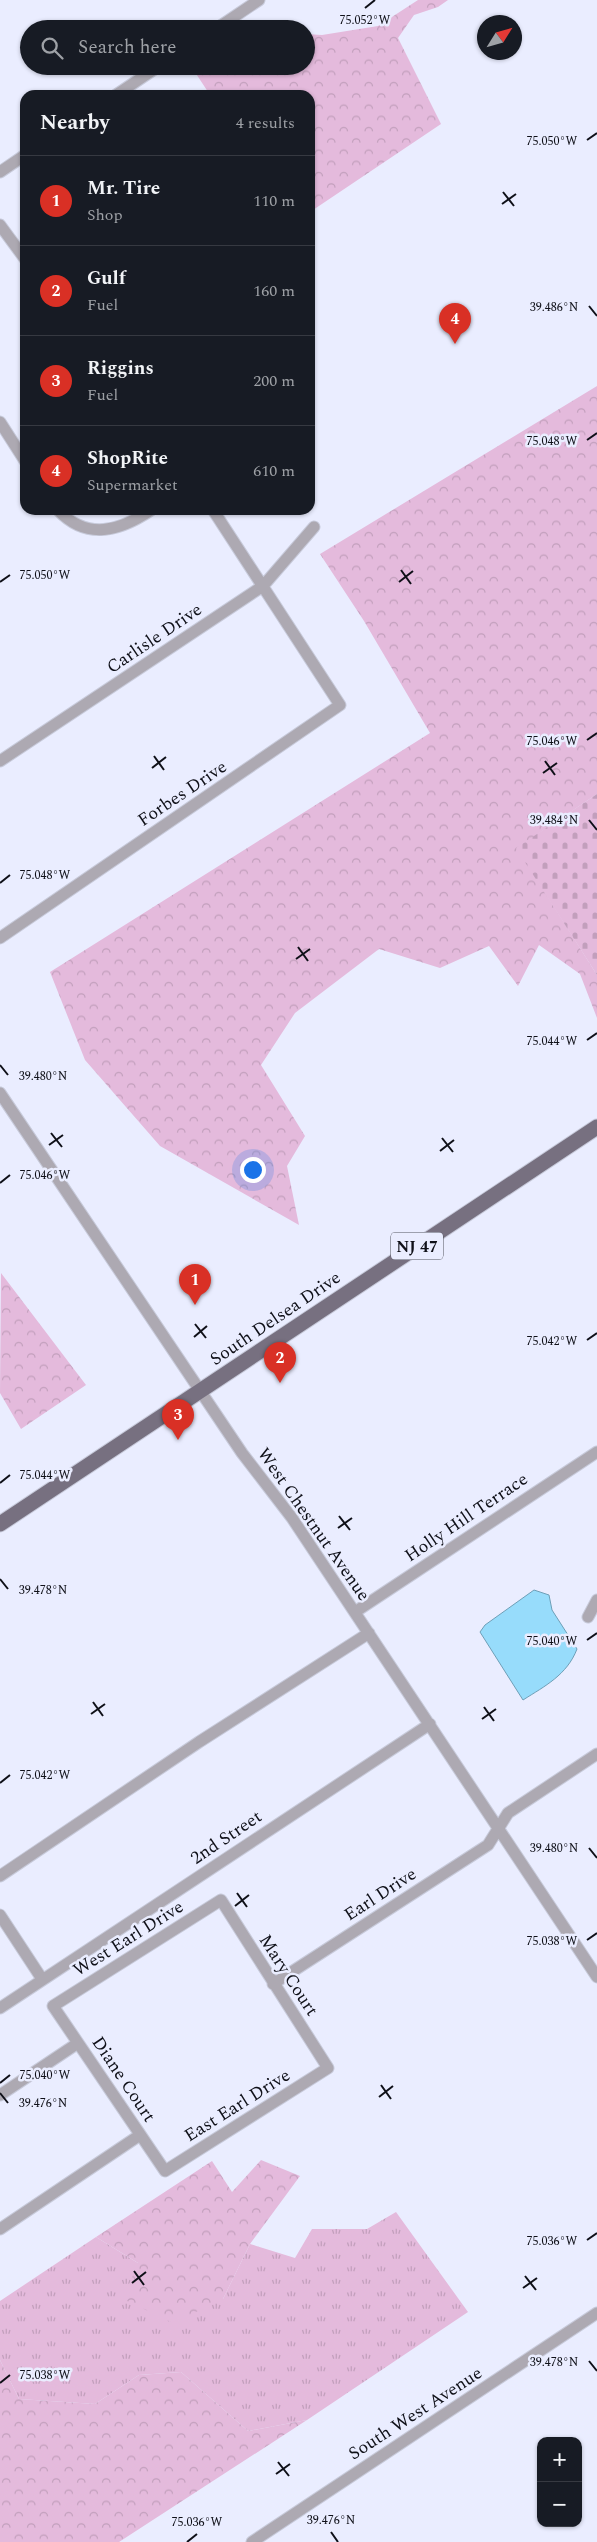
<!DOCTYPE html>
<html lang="en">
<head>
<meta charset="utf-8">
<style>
	body { margin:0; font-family:Spectral,serif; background:#20242c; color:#f1f3f6 }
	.controls { position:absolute; right:15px; bottom:15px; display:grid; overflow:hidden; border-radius:10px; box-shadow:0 1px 4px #0004 }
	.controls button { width:45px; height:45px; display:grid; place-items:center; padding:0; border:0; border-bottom:1px solid #363941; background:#171b24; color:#f1f3f6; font:25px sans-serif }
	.compass { position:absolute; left:477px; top:15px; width:45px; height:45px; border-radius:50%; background:#171b24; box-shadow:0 1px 4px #0004; rotate:53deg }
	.you { position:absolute; left:252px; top:1169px; width:18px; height:18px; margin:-12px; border:4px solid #fff; border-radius:50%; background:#1a73e8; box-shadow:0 0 0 8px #1a73e833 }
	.badge { display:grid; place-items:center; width:32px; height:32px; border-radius:50%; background:#d93025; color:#fff; font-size:16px; font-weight:700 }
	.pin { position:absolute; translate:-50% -41px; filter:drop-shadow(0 1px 2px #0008) }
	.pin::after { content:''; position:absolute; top:26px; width:18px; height:15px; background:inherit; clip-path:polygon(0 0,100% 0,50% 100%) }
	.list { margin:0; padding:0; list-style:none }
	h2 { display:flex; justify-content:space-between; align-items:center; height:65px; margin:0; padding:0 20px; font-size:21px }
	h2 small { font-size:16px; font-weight:400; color:#9ea1a6 }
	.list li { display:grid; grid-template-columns:32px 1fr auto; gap:15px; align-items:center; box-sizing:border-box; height:90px; padding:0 20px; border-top:1px solid #363941 }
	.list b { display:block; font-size:19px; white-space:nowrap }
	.list p { margin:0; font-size:16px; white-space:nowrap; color:#9ea1a6 }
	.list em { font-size:16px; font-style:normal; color:#9ea1a6 }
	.icon { flex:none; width:28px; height:28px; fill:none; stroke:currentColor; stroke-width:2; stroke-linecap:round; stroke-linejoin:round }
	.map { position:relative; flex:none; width:597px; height:2542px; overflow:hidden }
	.search { position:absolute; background:#171b24; box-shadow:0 1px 4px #0004; left:20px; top:20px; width:295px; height:55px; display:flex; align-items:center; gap:12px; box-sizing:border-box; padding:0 18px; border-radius:28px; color:#9ea1a6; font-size:19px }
	.panel { position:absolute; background:#171b24; box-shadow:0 1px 4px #0004; left:20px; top:90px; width:295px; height:425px; border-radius:15px }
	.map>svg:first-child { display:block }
	.grass { fill:url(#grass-tufts) }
	.forest { fill:url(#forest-crowns) }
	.cemetery { fill:url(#cemetery-stones) }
	.water { fill:#97dcfb; stroke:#6e9fb7 }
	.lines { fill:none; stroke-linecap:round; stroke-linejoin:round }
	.minor-casing { stroke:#c7cada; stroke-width:13 }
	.major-casing { stroke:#c7cada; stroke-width:17 }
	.minor { stroke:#ada9b2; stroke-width:11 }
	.major { stroke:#777080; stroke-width:15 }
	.ticks { fill:none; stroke:#0f1018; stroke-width:2 }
	.labels { text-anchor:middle; stroke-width:5; stroke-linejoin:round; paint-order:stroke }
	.shield { fill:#eaedff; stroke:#51525d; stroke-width:1 }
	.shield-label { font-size:16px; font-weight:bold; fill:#0f1018 }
	.street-label { font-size:18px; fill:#0f1018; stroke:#eaedff }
	.ticks-label { font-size:12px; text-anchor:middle; fill:#0f1018; stroke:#eaedff; stroke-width:5; stroke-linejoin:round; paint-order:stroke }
</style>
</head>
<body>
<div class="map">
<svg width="597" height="2542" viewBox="0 0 597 2542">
	<defs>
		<pattern id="grass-tufts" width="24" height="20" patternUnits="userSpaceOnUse" patternTransform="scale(1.25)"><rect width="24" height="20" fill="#e4badc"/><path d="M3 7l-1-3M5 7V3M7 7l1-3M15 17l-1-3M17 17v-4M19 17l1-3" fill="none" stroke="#c29fbc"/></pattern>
		<pattern id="forest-crowns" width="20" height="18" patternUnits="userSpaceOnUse" patternTransform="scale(1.25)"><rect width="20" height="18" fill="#e4badc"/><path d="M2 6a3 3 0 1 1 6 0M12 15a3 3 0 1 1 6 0" fill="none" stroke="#c29fbc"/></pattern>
		<pattern id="cemetery-stones" width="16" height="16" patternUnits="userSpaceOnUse" patternTransform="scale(1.25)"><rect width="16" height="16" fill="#e4badc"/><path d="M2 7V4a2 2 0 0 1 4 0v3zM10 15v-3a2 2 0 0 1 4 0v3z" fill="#c29fbc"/></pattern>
	</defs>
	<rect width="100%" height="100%" fill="#eaedff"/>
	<path class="grass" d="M396 2212 468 2312 307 2420 248 2431 181 2372 139 2375 95 2404 19 2399 0 2360V2301L96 2237 138 2263 223 2299 250 2244 295 2258 312 2229H367Z"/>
	<path class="forest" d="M418 0H448L438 7 414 15 398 38 441 124 310 212V95H210L191 66H306V34L322 35 378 26Z
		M597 386V794L517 848 597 975V1018L580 974 539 945 518 986 489 946 440 968 379 949 295 1013 261 1065 305 1136 287 1166 299 1225 160 1146 85 1060 50 972 430 733 364 621 320 554Z
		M1 1273 86 1385 21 1429 0 1393Z
		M261 2160 300 2176 250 2244 223 2299 173 2323 123 2299 138 2263 96 2237 212 2161 232 2192Z
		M0 2360 19 2399 95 2404 139 2375 181 2372 248 2431 307 2420 119 2542H0Z"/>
	<path class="cemetery" d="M597 794V975L516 848Z"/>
	<path class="water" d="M534 1590 549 1595 552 1610 577 1649C567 1675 545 1686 523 1700L480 1632 485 1625Z"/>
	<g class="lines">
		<g class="minor-casing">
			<path id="minor" d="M216 29 259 0
				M116 95 159 66
				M0 172 25 155
				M0 225 25 259
				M0 422 25 461
				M58 510C87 541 120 531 151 510
				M0 761 263 586 314 527
				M0 938 340 705 213 510
				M0 1093 242 1453 292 1518 597 1977
				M355 1612 597 1452
				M588 1617 597 1600
				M0 1876 199 1742 369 1633
				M221 1900 328 2068 165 2171 53 2006Z
				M0 1915 42 1979
				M273 1984 488 1845 508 1813 597 1754
				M0 2008 430 1724
				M0 2095 78 2043
				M0 2229 140 2135
				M252 2542 597 2313"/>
		</g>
		<g class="major-casing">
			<path id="major" d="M0 1524 597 1127"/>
		</g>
		<use href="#minor" class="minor"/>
		<use href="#major" class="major"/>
	</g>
	<path class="ticks" d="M365 8 375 0M587 140 597 133M503 192 514 206M502 204 516 194M589 306 597 316M587 440 597 433M401 570 411 584M0 582 10 575M399 582 413 571M587 740 597 733M154 756 164 770M545 761 555 775M152 768 166 757M543 773 557 763M589 820 597 830M0 883 10 875M298 947 308 961M296 959 310 949M587 1040 597 1033M0 1065 8 1075M51 1133 62 1147M442 1138 453 1152M49 1145 63 1135M440 1151 454 1140M0 1183 10 1175M195 1324 206 1338M194 1337 207 1326M587 1340 597 1333M0 1483 10 1475M339 1516 350 1530M338 1528 352 1518M0 1579 8 1589M587 1640 597 1633M93 1702 103 1716M484 1707 494 1721M91 1714 105 1704M482 1719 496 1709M0 1783 10 1775M589 1848 597 1858M237 1893 247 1907M235 1906 249 1895M587 1940 597 1933M0 2083 10 2075M381 2085 391 2099M0 2093 8 2103M379 2097 393 2086M587 2240 597 2233M134 2271 144 2285M525 2276 536 2290M132 2283 146 2272M523 2288 537 2278M589 2361 597 2371M0 2383 10 2375M278 2462 289 2476M276 2474 290 2464M331 2532 338 2542M187 2542 197 2534"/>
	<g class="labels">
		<rect class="shield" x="391" y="1232.5" width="52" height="27" rx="4"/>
		<g class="shield-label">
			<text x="417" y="1252">NJ 47</text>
		</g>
		<g class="street-label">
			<text transform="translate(154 638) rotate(-34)" y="6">Carlisle Drive</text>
			<text transform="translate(182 793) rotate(-34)" y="6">Forbes Drive</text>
			<text transform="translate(275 1318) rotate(-34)" y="6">South Delsea Drive</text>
			<text transform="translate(466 1517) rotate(-34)" y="6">Holly Hill Terrace</text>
			<text transform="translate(314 1524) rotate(55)" y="6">West Chestnut Avenue</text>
			<text transform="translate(226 1837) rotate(-34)" y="6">2nd Street</text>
			<text transform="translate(380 1894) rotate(-33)" y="6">Earl Drive</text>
			<text transform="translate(128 1938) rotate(-32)" y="6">West Earl Drive</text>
			<text transform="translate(289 1975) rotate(57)" y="6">Mary Court</text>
			<text transform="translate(124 2079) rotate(56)" y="6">Diane Court</text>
			<text transform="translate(237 2105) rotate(-32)" y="6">East Earl Drive</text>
			<text transform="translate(415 2413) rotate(-33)" y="6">South West Avenue</text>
		</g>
	</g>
	<g class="ticks-label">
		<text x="365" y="24">75.052°W</text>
		<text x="552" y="145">75.050°W</text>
		<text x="554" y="311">39.486°N</text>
		<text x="552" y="445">75.048°W</text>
		<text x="45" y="579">75.050°W</text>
		<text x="552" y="745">75.046°W</text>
		<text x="554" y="824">39.484°N</text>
		<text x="45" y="879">75.048°W</text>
		<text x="552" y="1045">75.044°W</text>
		<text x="43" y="1080">39.480°N</text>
		<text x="45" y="1179">75.046°W</text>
		<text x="552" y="1345">75.042°W</text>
		<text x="45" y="1479">75.044°W</text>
		<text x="43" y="1594">39.478°N</text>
		<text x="552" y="1645">75.040°W</text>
		<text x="45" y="1779">75.042°W</text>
		<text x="554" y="1852">39.480°N</text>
		<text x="552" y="1945">75.038°W</text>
		<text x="45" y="2079">75.040°W</text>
		<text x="43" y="2107">39.476°N</text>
		<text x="552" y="2245">75.036°W</text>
		<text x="554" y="2366">39.478°N</text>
		<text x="45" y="2379">75.038°W</text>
		<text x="331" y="2524">39.476°N</text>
		<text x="197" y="2526">75.036°W</text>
	</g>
</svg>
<div class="controls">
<button>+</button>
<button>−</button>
</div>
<svg class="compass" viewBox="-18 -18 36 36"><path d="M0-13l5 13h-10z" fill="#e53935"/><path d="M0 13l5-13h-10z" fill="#9ea1a6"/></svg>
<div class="you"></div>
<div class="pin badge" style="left:195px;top:1305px">1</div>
<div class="pin badge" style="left:280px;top:1383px">2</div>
<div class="pin badge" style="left:178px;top:1440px">3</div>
<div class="pin badge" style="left:455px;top:344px">4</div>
<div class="search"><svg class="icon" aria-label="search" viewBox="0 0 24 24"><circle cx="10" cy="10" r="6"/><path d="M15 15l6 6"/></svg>Search here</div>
<section class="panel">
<h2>Nearby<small>4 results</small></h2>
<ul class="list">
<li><span class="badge">1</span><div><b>Mr. Tire</b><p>Shop</p></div><em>110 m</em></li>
<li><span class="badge">2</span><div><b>Gulf</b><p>Fuel</p></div><em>160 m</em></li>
<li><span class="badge">3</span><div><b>Riggins</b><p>Fuel</p></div><em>200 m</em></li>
<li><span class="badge">4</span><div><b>ShopRite</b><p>Supermarket</p></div><em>610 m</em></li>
</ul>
</section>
</div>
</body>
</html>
